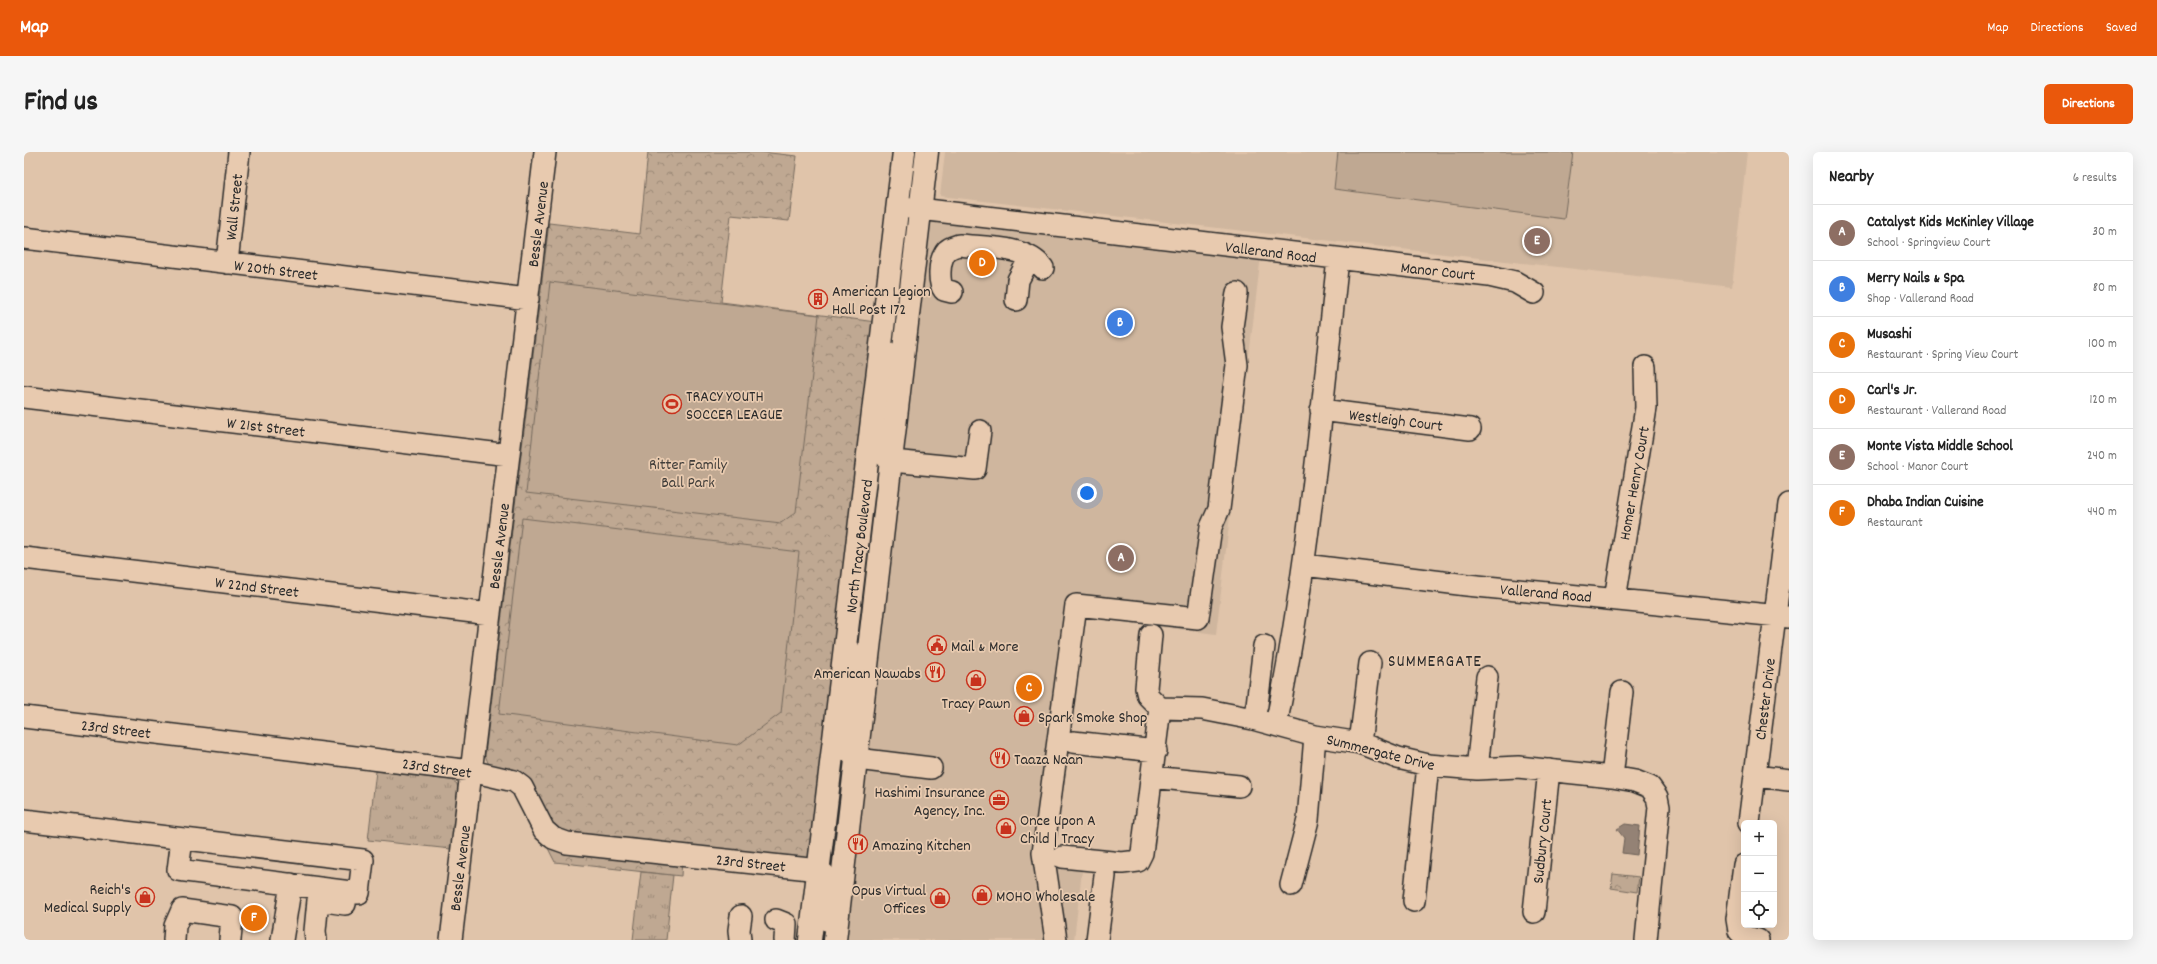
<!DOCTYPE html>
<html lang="en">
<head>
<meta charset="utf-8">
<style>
	body { margin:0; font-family:Dekko,sans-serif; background:#f6f6f6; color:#222 }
	.controls { position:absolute; right:12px; bottom:12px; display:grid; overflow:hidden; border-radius:6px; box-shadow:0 4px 16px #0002 }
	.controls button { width:36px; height:36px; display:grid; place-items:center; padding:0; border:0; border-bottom:1px solid #e0e0e0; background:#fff; color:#222; font:20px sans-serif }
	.you { position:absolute; left:1063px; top:341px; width:14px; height:14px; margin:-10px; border:3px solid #fff; border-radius:50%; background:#1a73e8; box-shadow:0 0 0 6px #1a73e833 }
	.badge { display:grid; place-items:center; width:26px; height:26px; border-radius:50%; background:#ea580c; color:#fff; font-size:13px; font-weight:700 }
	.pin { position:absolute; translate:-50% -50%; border:2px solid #fff; box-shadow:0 1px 4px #0006 }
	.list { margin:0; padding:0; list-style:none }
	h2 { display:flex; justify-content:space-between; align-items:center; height:52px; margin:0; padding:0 16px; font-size:17px }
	h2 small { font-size:13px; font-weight:400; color:#767676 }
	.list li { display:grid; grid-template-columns:26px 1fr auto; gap:12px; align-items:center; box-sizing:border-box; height:56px; padding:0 16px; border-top:1px solid #e0e0e0 }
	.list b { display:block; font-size:15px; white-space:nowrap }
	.list p { margin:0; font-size:13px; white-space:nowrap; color:#767676 }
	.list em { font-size:13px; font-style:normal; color:#767676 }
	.icon { flex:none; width:22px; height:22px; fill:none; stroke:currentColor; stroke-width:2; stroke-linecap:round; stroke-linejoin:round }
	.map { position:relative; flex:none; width:1765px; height:788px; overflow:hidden; border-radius:6px }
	header { display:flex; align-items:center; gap:24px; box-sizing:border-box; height:56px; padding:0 20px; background:#ea580c; color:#fff }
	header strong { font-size:19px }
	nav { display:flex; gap:22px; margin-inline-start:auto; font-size:14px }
	.intro { display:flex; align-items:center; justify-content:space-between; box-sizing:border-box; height:96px; padding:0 24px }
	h1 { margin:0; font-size:28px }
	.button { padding:10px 18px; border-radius:6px; background:#ea580c; color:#fff; font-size:14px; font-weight:700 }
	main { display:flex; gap:24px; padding:0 24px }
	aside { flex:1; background:#fff; border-radius:6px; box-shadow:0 4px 16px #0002 }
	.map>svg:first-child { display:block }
	.built { fill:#cfb69e }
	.grass { fill:url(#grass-tufts); stroke:#756a5e }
	.park { fill:url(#park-crowns); stroke:#756a5e }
	.garden { fill:#bfa892; stroke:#756a5e }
	.water { fill:#948274; stroke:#6a5f57 }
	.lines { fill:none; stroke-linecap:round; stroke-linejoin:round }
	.minor-casing { stroke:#2b2b2b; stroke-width:24 }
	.major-casing { stroke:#2b2b2b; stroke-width:25 }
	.minor { stroke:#e8caaf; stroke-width:21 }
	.major { stroke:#e8caaf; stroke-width:22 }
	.labels { text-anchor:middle; stroke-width:3.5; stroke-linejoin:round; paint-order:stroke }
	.street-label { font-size:16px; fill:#2b2b2b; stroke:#e8caaf }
	.poi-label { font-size:16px; fill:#2b2b2b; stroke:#e8caaf; text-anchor:start }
	.park-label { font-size:16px; fill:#413e3a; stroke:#e8caaf }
	.neighbourhood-label { font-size:17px; letter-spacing:1px; fill:#2b2b2b; stroke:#e8caaf }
</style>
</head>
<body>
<header>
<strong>Map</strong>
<nav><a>Map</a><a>Directions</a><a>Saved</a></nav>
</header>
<div class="intro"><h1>Find us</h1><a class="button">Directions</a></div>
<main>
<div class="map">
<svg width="1765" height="788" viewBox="0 0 1765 788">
	<defs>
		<pattern id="grass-tufts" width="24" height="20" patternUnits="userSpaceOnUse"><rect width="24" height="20" fill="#bfa892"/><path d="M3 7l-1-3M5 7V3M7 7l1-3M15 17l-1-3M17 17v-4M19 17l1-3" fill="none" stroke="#9b8977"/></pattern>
		<pattern id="park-crowns" width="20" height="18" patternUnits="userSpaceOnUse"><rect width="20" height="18" fill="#bfa892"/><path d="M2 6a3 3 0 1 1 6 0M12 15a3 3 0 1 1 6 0" fill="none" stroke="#9b8977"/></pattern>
	</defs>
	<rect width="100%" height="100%" fill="#e0c4aa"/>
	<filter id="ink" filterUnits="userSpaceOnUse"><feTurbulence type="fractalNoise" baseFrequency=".025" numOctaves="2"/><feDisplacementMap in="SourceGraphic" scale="8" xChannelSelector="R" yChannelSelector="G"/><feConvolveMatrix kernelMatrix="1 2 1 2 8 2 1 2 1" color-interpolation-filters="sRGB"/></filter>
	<g filter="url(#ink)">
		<path class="built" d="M921 0H1723L1708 135 916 44Z
			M904 64 1237 103 1192 482 1061 465 1029 715 1058 719 1050 788H821Z"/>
		<path class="grass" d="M352 619 428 628 433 632 434 637 427 697 344 688Z
			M617 720 649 723 642 788H609Z"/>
		<path class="park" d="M624 0H737L773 4 765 69 707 63 697 150 852 170 787 705 784 706 658 707 657 724 531 710C520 689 510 665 496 645 486 630 466 622 461 603L525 71 616 82Z
			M1589 722 1615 725 1613 740 1587 736Z"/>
		<path class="garden" d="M1314 0H1549L1540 67 1310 37Z
			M526 130 795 163 772 360 757 371 502 341Z
			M498 366 775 400 757 561 714 593 475 562Z"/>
		<path class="water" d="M1601 672 1616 674 1613 703 1598 701 1600 686 1593 677Z"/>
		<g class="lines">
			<g class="minor-casing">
				<path id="minor" d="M878 55 1465 124 1491 130 1510 141
					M0 86 504 147
					M203 111 215 0
					M928 140 920 138C914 130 915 110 921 101 924 96 929 95 935 93 961 96 1002 93 1019 116
					M992 148 994 128 1001 115
					M866 201 858 283 862 305 868 309 951 317 956 279
					M0 245 485 303
					M1297 258 1446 277
					M0 406 466 462
					M1280 413 1443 433 1765 465
					M1591 447 1622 256 1621 215
					M1127 483 1122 536 1124 544 1136 556
					M826 499 828 519 822 583 824 599 833 607 907 616
					M1136 556 1178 557 1229 567 1291 584 1336 591 1374 606 1404 613 1453 617 1494 615 1588 625 1611 629 1626 635 1633 645 1635 655 1622 788
					M0 565 447 619 490 629 498 635 520 678 529 686 543 691 795 718C812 728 804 751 802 768
					M1229 567 1233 553 1240 494
					M1252 573C1284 419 1297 263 1314 107
					M1049 590 1132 599
					M1336 591 1346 511
					M1453 617 1463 525
					M1731 624 1765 628
					M1128 625 1215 634
					M1588 625 1598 540
					M0 668 339 708 335 741 154 718 158 687
					M1725 671 1765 352
					M1038 705 1098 711 1114 709 1118 701 1136 556
					M1720 713 1713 767 1715 779 1722 785 1734 788
					M1267 733 1284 668 1291 584
					M1390 749 1404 613
					M1510 760 1525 618
					M752 768 762 772 761 788
					M150 788 151 774 158 758 208 765 206 788
					M258 788 267 732
					M292 788 291 779 294 748 321 752
					M427 788 521 0
					M716 788 715 778 717 764
					M1032 788 1019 701 1052 453 1174 466 1187 375 1195 357 1213 213 1208 175 1213 141
					M1073 788 1081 724"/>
			</g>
			<g class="major-casing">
				<path id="major" d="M786 788 880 0
					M811 788 903 0"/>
			</g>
			<use href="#minor" class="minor"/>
			<use href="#major" class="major"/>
		</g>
	</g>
	<defs>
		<g id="building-ring" transform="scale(1)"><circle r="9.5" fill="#e8caaf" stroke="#c8321e" stroke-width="1.5"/><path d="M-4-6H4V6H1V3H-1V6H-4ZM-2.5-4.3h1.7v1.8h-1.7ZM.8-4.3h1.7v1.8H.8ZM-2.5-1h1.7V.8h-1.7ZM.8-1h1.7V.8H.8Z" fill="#c8321e"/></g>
		<g id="stadium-ring" transform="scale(1)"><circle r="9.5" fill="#e8caaf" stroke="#c8321e" stroke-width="1.5"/><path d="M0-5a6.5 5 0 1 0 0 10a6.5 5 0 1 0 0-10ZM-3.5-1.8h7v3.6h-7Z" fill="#c8321e"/></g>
		<g id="civic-ring" transform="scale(1)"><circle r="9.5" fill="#e8caaf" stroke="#c8321e" stroke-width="1.5"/><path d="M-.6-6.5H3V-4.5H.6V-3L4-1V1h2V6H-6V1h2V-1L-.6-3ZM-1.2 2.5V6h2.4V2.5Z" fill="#c8321e"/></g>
		<g id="restaurant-ring" transform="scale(1)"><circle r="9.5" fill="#e8caaf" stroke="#c8321e" stroke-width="1.5"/><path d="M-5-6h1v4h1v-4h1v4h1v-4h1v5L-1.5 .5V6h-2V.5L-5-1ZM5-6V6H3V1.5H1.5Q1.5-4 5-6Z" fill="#c8321e"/></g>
		<g id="shop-ring" transform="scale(1)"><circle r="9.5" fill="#e8caaf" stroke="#c8321e" stroke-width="1.5"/><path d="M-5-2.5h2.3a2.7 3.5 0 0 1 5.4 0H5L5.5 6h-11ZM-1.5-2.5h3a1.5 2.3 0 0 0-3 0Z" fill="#c8321e"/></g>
		<g id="office-ring" transform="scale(1)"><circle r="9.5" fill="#e8caaf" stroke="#c8321e" stroke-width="1.5"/><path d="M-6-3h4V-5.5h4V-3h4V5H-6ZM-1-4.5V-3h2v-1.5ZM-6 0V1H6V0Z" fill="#c8321e"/></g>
	</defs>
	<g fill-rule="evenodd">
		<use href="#building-ring" x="794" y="147"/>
		<use href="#stadium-ring" x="648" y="252"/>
		<use href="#civic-ring" x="913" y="493"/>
		<use href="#restaurant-ring" x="911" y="520"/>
		<use href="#shop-ring" x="952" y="528"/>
		<use href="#shop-ring" x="1000" y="564"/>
		<use href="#restaurant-ring" x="976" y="606"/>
		<use href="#office-ring" x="975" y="648"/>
		<use href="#shop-ring" x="982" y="676"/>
		<use href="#restaurant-ring" x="834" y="692"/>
		<use href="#shop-ring" x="958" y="743"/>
		<use href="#shop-ring" x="121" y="745"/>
		<use href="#shop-ring" x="916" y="746"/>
	</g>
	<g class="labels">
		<g class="street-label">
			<text transform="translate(209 55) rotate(-84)" y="6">Wall Street</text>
			<text transform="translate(513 72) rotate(-83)" y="6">Bessle Avenue</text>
			<text transform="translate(1247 99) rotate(7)" y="6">Vallerand Road</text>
			<text transform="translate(252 117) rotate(7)" y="6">W 20th Street</text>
			<text transform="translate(1414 118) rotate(6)" y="6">Manor Court</text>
			<text transform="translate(1372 267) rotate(7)" y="6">Westleigh Court</text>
			<text transform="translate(242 274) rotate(7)" y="6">W 21st Street</text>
			<text transform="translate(1609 331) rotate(-80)" y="6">Homer Henry Court</text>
			<text transform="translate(474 394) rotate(-83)" y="6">Bessle Avenue</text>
			<text transform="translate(834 394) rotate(-83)" y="6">North Tracy Boulevard</text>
			<text transform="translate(233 434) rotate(7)" y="6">W 22nd Street</text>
			<text transform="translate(1522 440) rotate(5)" y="6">Vallerand Road</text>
			<text transform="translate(1740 547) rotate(-83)" y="6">Chester Drive</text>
			<text transform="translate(92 576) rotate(7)" y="6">23rd Street</text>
			<text transform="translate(1357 599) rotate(14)" y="6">Summergate Drive</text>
			<text transform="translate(413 615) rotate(8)" y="6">23rd Street</text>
			<text transform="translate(1517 689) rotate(-84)" y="6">Sudbury Court</text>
			<text transform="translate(727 710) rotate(6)" y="6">23rd Street</text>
			<text transform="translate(435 716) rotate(-83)" y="6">Bessle Avenue</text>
		</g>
		<g class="poi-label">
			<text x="808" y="144">American Legion<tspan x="808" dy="18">Hall Post 172</tspan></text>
			<text x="662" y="249">TRACY YOUTH<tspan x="662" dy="18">SOCCER LEAGUE</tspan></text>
			<text x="927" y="499">Mail &amp; More</text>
			<text x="897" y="526" text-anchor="end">American Nawabs</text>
			<text x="952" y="556" text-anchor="middle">Tracy Pawn</text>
			<text x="1014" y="570">Spark Smoke Shop</text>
			<text x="990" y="612">Taaza Naan</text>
			<text x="961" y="645" text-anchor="end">Hashimi Insurance<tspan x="961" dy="18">Agency, Inc.</tspan></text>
			<text x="996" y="673">Once Upon A<tspan x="996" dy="18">Child | Tracy</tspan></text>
			<text x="848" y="698">Amazing Kitchen</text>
			<text x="107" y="742" text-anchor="end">Reich's<tspan x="107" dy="18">Medical Supply</tspan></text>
			<text x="902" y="743" text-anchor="end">Opus Virtual<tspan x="902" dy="18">Offices</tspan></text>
			<text x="972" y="749">MOHO Wholesale</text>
		</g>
		<g class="park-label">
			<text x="664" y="317">Ritter Family<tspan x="664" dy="18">Ball Park</tspan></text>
		</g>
		<g class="neighbourhood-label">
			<text x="1411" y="514">SUMMERGATE</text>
		</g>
	</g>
</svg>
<div class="controls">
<button>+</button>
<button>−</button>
<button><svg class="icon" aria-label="locate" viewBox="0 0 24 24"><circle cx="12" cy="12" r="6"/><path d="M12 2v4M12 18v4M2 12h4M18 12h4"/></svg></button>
</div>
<div class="you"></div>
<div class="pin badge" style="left:1097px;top:406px;background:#8d6e63">A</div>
<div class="pin badge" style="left:1096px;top:171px;background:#3f7fe0">B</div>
<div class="pin badge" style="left:1005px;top:536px;background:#e8710a">C</div>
<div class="pin badge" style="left:958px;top:111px;background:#e8710a">D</div>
<div class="pin badge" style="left:1513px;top:89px;background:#8d6e63">E</div>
<div class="pin badge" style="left:230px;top:766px;background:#e8710a">F</div>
</div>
<aside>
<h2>Nearby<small>6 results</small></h2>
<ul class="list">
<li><span class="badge" style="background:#8d6e63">A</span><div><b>Catalyst Kids McKinley Village</b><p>School · Springview Court</p></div><em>30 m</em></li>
<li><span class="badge" style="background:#3f7fe0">B</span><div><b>Merry Nails &amp; Spa</b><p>Shop · Vallerand Road</p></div><em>80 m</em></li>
<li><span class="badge" style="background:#e8710a">C</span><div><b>Musashi</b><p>Restaurant · Spring View Court</p></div><em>100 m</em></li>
<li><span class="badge" style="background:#e8710a">D</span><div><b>Carl's Jr.</b><p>Restaurant · Vallerand Road</p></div><em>120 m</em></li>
<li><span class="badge" style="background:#8d6e63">E</span><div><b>Monte Vista Middle School</b><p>School · Manor Court</p></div><em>240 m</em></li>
<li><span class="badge" style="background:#e8710a">F</span><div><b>Dhaba Indian Cuisine</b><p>Restaurant</p></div><em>440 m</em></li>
</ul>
</aside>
</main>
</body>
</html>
